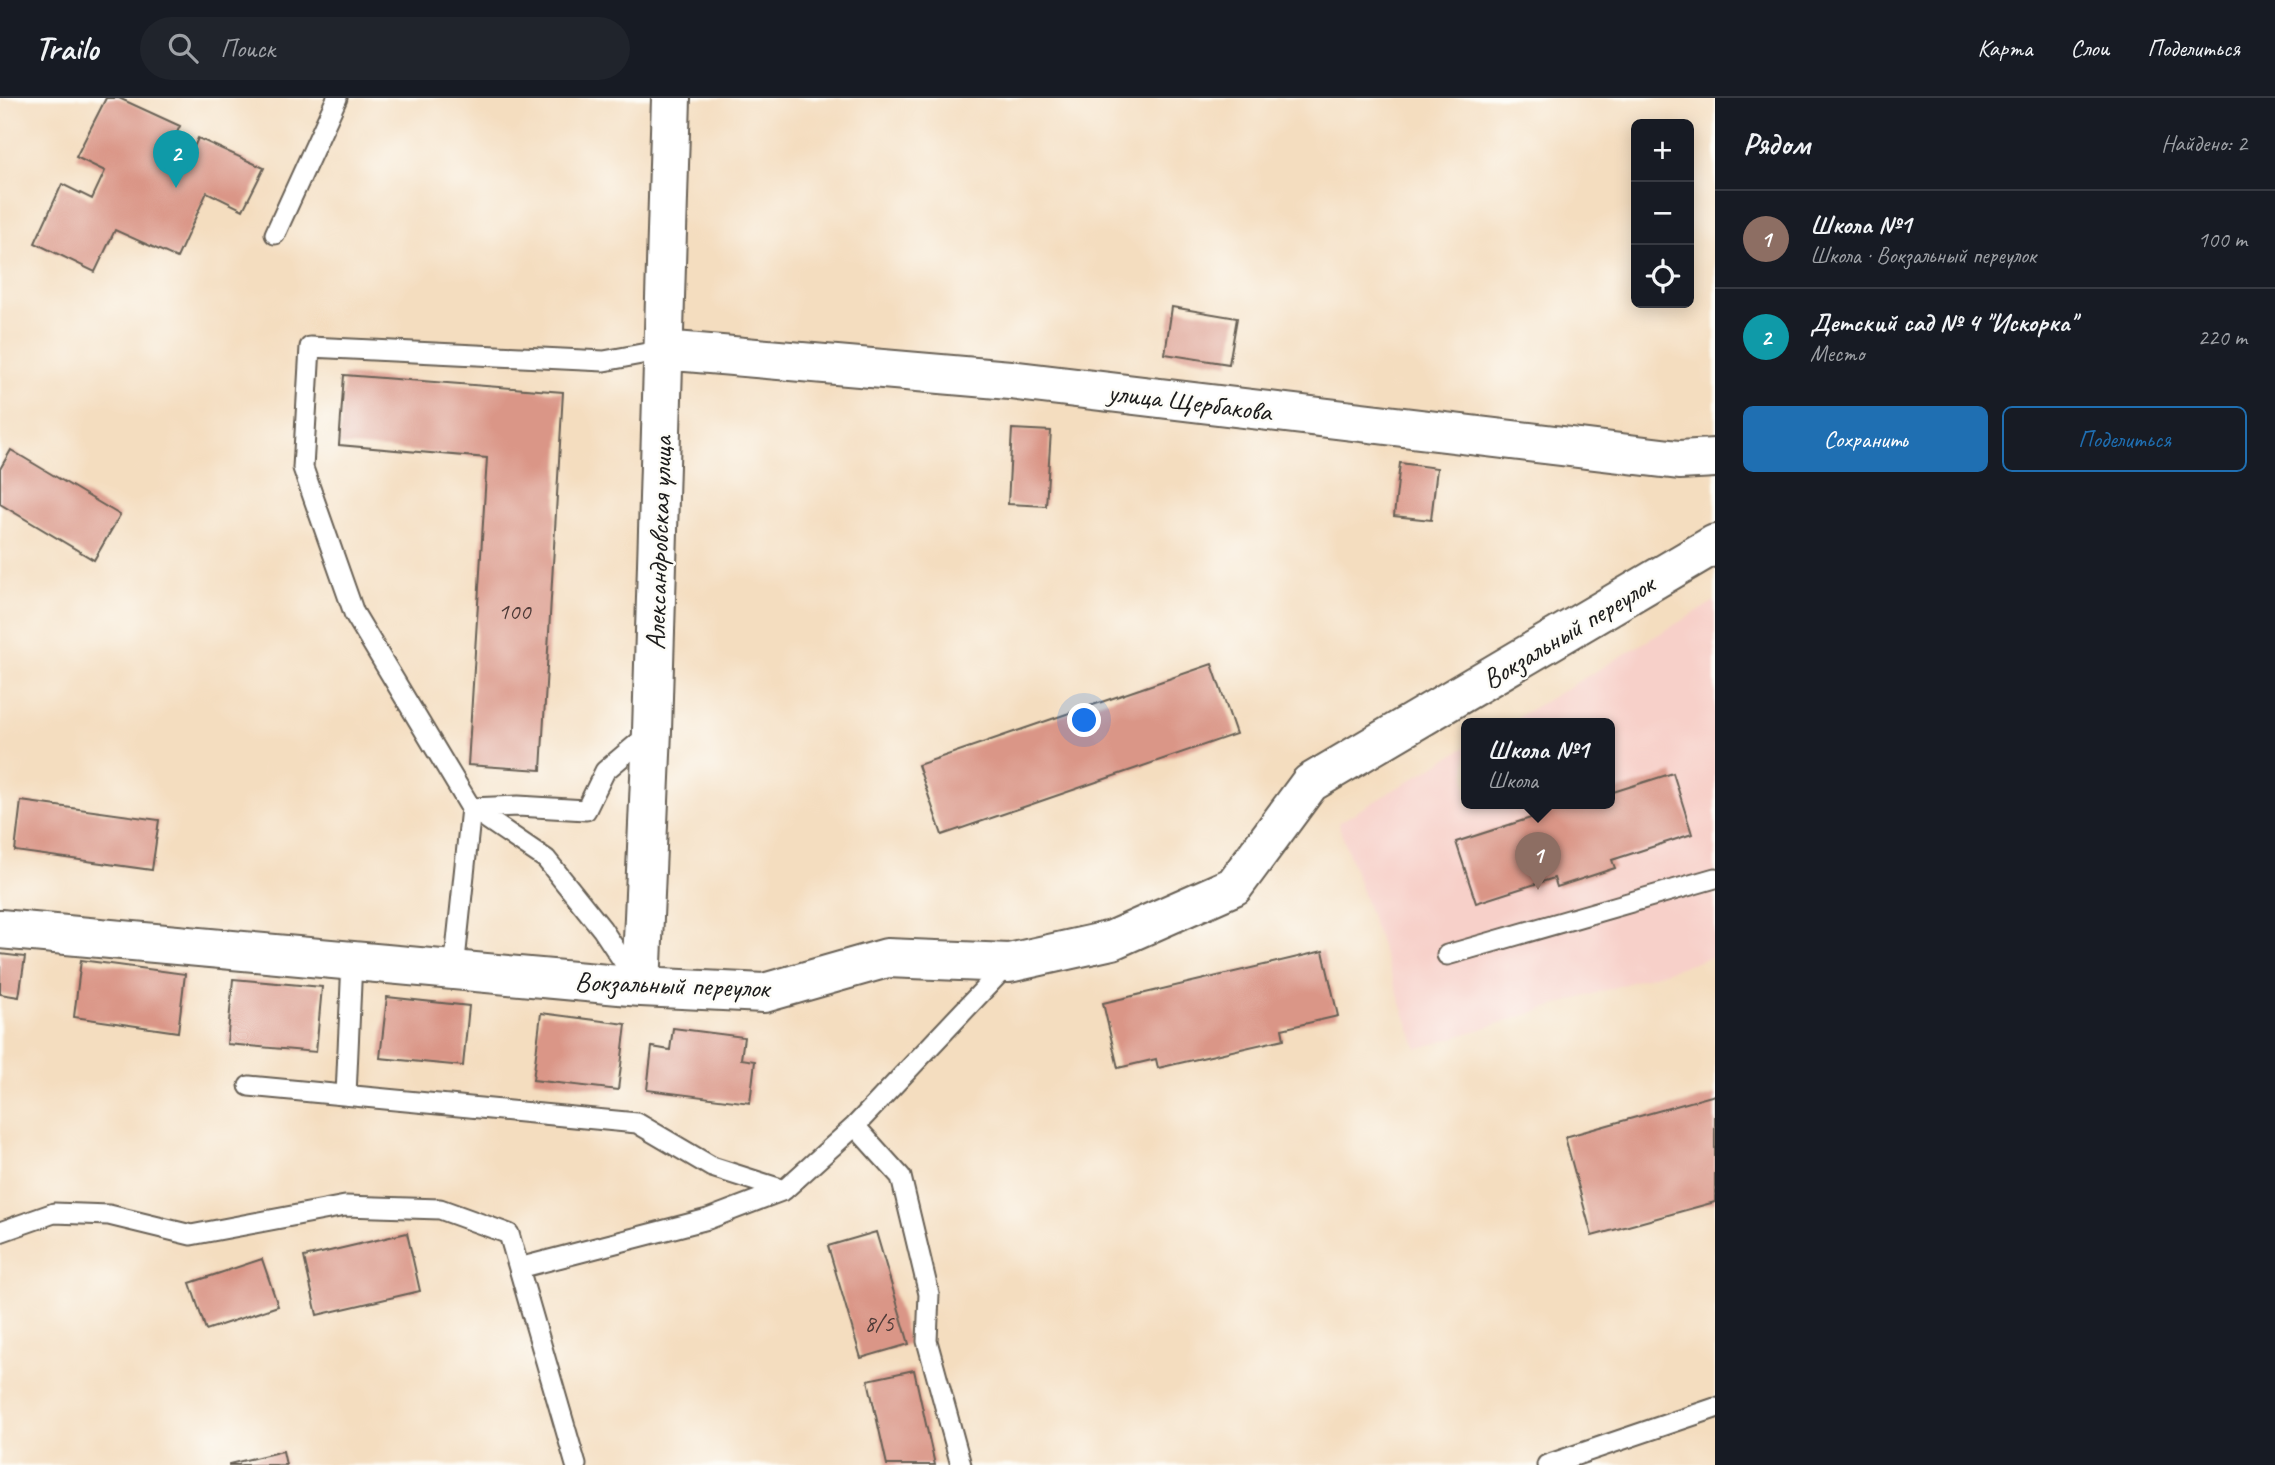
<!DOCTYPE html>
<html lang="ru">
<head>
<meta charset="utf-8">
<style>
	body { margin:0; font-family:Caveat,sans-serif; background:#20242c; color:#f1f3f6 }
	.controls { position:absolute; right:21px; top:21px; display:grid; overflow:hidden; border-radius:10px; box-shadow:0 4px 18px #0003 }
	.controls button { width:63px; height:63px; display:grid; place-items:center; padding:0; border:0; border-bottom:2px solid #363941; background:#171b24; color:#f1f3f6; font:35px sans-serif }
	.you { position:absolute; left:1085px; top:623px; width:24px; height:24px; margin:-18px; border:5px solid #fff; border-radius:50%; background:#1a73e8; box-shadow:0 0 0 10px #1a73e833 }
	.badge { display:grid; place-items:center; width:46px; height:46px; border-radius:50%; background:#1f6fb2; color:#fff; font-size:23px; font-weight:700 }
	.pin { position:absolute; translate:-50% -58px; filter:drop-shadow(0 2px 4px #0008) }
	.pin::after { content:''; position:absolute; top:37px; width:24px; height:21px; background:inherit; clip-path:polygon(0 0,100% 0,50% 100%) }
	.popup { position:absolute; left:1461px; top:620px; width:154px; height:91px; box-sizing:border-box; display:grid; place-content:center; border-radius:10px; background:#171b24; filter:drop-shadow(0 2px 5px #0005); font-size:23px; white-space:nowrap; color:#9ea1a6 }
	.popup b { font-size:26px; color:#f1f3f6 }
	.popup::after { content:''; position:absolute; left:50%; top:100%; margin-left:-14px; border:14px solid transparent; border-top-color:#171b24 }
	.list { margin:0; padding:0; list-style:none }
	h2 { display:flex; justify-content:space-between; align-items:center; height:91px; margin:0; padding:0 28px; font-size:30px }
	h2 small { font-size:23px; font-weight:400; color:#9ea1a6 }
	.list li { display:grid; grid-template-columns:46px 1fr auto; gap:21px; align-items:center; box-sizing:border-box; height:98px; padding:0 28px; border-top:2px solid #363941 }
	.list b { display:block; font-size:26px; white-space:nowrap }
	.list p { margin:0; font-size:23px; white-space:nowrap; color:#9ea1a6 }
	.list em { font-size:23px; font-style:normal; color:#9ea1a6 }
	.actions { display:flex; gap:14px; padding:21px 28px }
	.actions a { flex:1; padding:16px 0; border:2px solid #1f6fb2; border-radius:10px; text-align:center; font-size:24px; color:#1f6fb2 }
	.actions .main { background:#1f6fb2; color:#fff }
	.icon { flex:none; width:38px; height:38px; fill:none; stroke:currentColor; stroke-width:2; stroke-linecap:round; stroke-linejoin:round }
	.map { position:relative; flex:none; width:1715px; height:1367px; overflow:hidden }
	header { display:flex; align-items:center; gap:42px; box-sizing:border-box; height:98px; padding:0 35px; background:#171b24; border-bottom:2px solid #363941 }
	header strong { font-size:33px }
	nav { display:flex; gap:38px; margin-inline-start:auto; font-size:24px }
	.search { width:490px; height:63px; background:#20242c; display:flex; align-items:center; gap:18px; box-sizing:border-box; padding:0 24px; border-radius:38px; color:#9ea1a6; font-size:26px }
	main { display:flex }
	aside { flex:1; background:#171b24 }
	.map>svg:first-child { display:block }
	.built { fill:#f7d0c9 }
	.building { fill:#da9687 }
	.lines { fill:none; stroke-linecap:round; stroke-linejoin:round }
	.lane-casing { stroke:#686055; stroke-width:23 }
	.street-casing { stroke:#686055; stroke-width:42 }
	.lane { stroke:#fff; stroke-width:19 }
	.street { stroke:#fff; stroke-width:38 }
	.labels { text-anchor:middle; stroke-width:5; stroke-linejoin:round; paint-order:stroke }
	.number-label { font-size:24px; fill:#4c3a37 }
	.street-label { font-size:28px; fill:#1c1c1c; stroke:#fdfcf7 }
</style>
</head>
<body>
<header>
<strong>Trailo</strong>
<div class="search"><svg class="icon" aria-label="search" viewBox="0 0 24 24"><circle cx="10" cy="10" r="6"/><path d="M15 15l6 6"/></svg>Поиск</div>
<nav><a>Карта</a><a>Слои</a><a>Поделиться</a></nav>
</header>
<main>
<div class="map">
<svg width="1715" height="1367" viewBox="0 0 1715 1367">
	<rect width="100%" height="100%" fill="#fdfcf7"/>
	<filter id="ink" filterUnits="userSpaceOnUse"><feTurbulence type="fractalNoise" baseFrequency=".0143" numOctaves="2"/><feDisplacementMap in="SourceGraphic" scale="14" xChannelSelector="R" yChannelSelector="G"/><feConvolveMatrix kernelMatrix="1 2 1 2 8 2 1 2 1" color-interpolation-filters="sRGB"/></filter>
	<filter id="wash" filterUnits="userSpaceOnUse"><feTurbulence type="fractalNoise" baseFrequency=".00686" numOctaves="4" result="noise"/><feDisplacementMap in="SourceGraphic" scale="28" xChannelSelector="R" yChannelSelector="G"/><feGaussianBlur stdDeviation="1.57" result="paint"/><feColorMatrix in="noise" values="0 0 0 0 0 0 0 0 0 0 0 0 0 0 0 0 0 1.4 0 .05"/><feComposite in="paint" operator="in"/></filter>
	<g filter="url(#wash)">
		<rect width="100%" height="100%" fill="#f4ddbf"/>
		<path class="built" d="M1715 503V858L1417 951 1338 725 1466 649V706H1610V626H1506Z"/>
		<g id="blocks">
			<path class="building" d="M106 0H119L180 28 167 56 187 65 198 40 264 70 243 112 207 94 177 160 115 132 95 174 35 145 62 86 92 101 105 73 76 59Z
				M1172 209 1237 220 1229 266 1165 256Z
				M344 277 563 294 541 672 468 667 487 360 339 347Z
				M1012 331 1051 333 1046 408 1008 406Z
				M11 352 120 417 94 462 0 406V371Z
				M1400 365 1437 370 1431 422 1394 418Z
				M1212 566 1236 636 942 737 918 667Z
				M1673 675 1692 736 1612 762 1615 770 1557 789 1554 780 1476 805 1456 744 1574 706H1610V695Z
				M21 703 159 722 152 772 15 753Z
				M1323 853 1338 918 1282 931 1284 941 1158 970 1156 961 1118 970 1103 905Z
				M0 856 25 859 19 899 0 896Z
				M81 862 185 876 178 934 74 919Z
				M233 881 322 889 316 954 227 946Z
				M387 899 469 908 463 968 380 960Z
				M541 915 626 926 618 992 533 982Z
				M673 930 744 939 741 961 755 963 750 1005 647 992 652 949 670 952Z
				M1715 997V1104L1592 1138 1565 1039Z
				M876 1134 909 1246 861 1260 828 1148Z
				M407 1135 420 1193 317 1217 304 1159Z
				M262 1161 278 1208 206 1232 190 1185Z
				M914 1272 935 1367H887L868 1282Z
				M283 1353 286 1367H229V1366Z"/>
		</g>
	</g>
	<g filter="url(#ink)">
		<use href="#blocks" fill-opacity="0" stroke="#686055" stroke-width="2"/>
		<g class="lines">
			<g class="lane-casing">
				<path id="lane" d="M275 136 337 0
					M1447 857 1715 780
					M454 872 471 710 518 708 586 712 605 673 650 635
					M637 884 602 831 546 761 471 710 354 515 303 370 310 249 604 263 663 252
					M249 988 637 1025 712 1069 784 1092
					M346 997 352 863
					M855 1028 901 1079 929 1196 927 1243 961 1367
					M0 1134 54 1115 109 1117 191 1137 345 1108 440 1111 509 1136 576 1367
					M519 1170 708 1121 784 1092 855 1028 1008 866
					M1547 1367 1715 1310"/>
			</g>
			<g class="street-casing">
				<path id="street" d="M663 252 1010 282 1679 362 1715 360
					M0 831 641 889 764 895 887 860 1009 865 1112 842 1234 788 1310 685 1715 446
					M641 889 652 633 671 0"/>
			</g>
			<use href="#lane" class="lane"/>
			<use href="#street" class="street"/>
		</g>
	</g>
	<g class="labels">
		<g class="number-label">
			<text x="514" y="521">100</text>
			<text x="879" y="1233">8/5</text>
		</g>
		<g class="street-label">
			<text transform="translate(1190 303) rotate(7)" y="10">улица Щербакова</text>
			<text transform="translate(658 445) rotate(-88)" y="10">Александровская улица</text>
			<text transform="translate(1568 533) rotate(-31)" y="10">Вокзальный переулок</text>
			<text transform="translate(672 886) rotate(2)" y="10">Вокзальный переулок</text>
		</g>
	</g>
</svg>
<div class="controls">
<button>+</button>
<button>−</button>
<button><svg class="icon" aria-label="locate" viewBox="0 0 24 24"><circle cx="12" cy="12" r="6"/><path d="M12 2v4M12 18v4M2 12h4M18 12h4"/></svg></button>
</div>
<div class="you"></div>
<div class="pin badge" style="left:1538px;top:792px;background:#8d6e63">1</div>
<div class="popup"><b>Школа №1</b>Школа</div>
<div class="pin badge" style="left:176px;top:90px;background:#0f9aa8">2</div>
</div>
<aside>
<h2>Рядом<small>Найдено: 2</small></h2>
<ul class="list">
<li><span class="badge" style="background:#8d6e63">1</span><div><b>Школа №1</b><p>Школа · Вокзальный переулок</p></div><em>100 m</em></li>
<li><span class="badge" style="background:#0f9aa8">2</span><div><b>Детский сад № 4 &quot;Искорка&quot;</b><p>Место</p></div><em>220 m</em></li>
</ul>
<div class="actions"><a class="main">Сохранить</a><a>Поделиться</a></div>
</aside>
</main>
</body>
</html>
